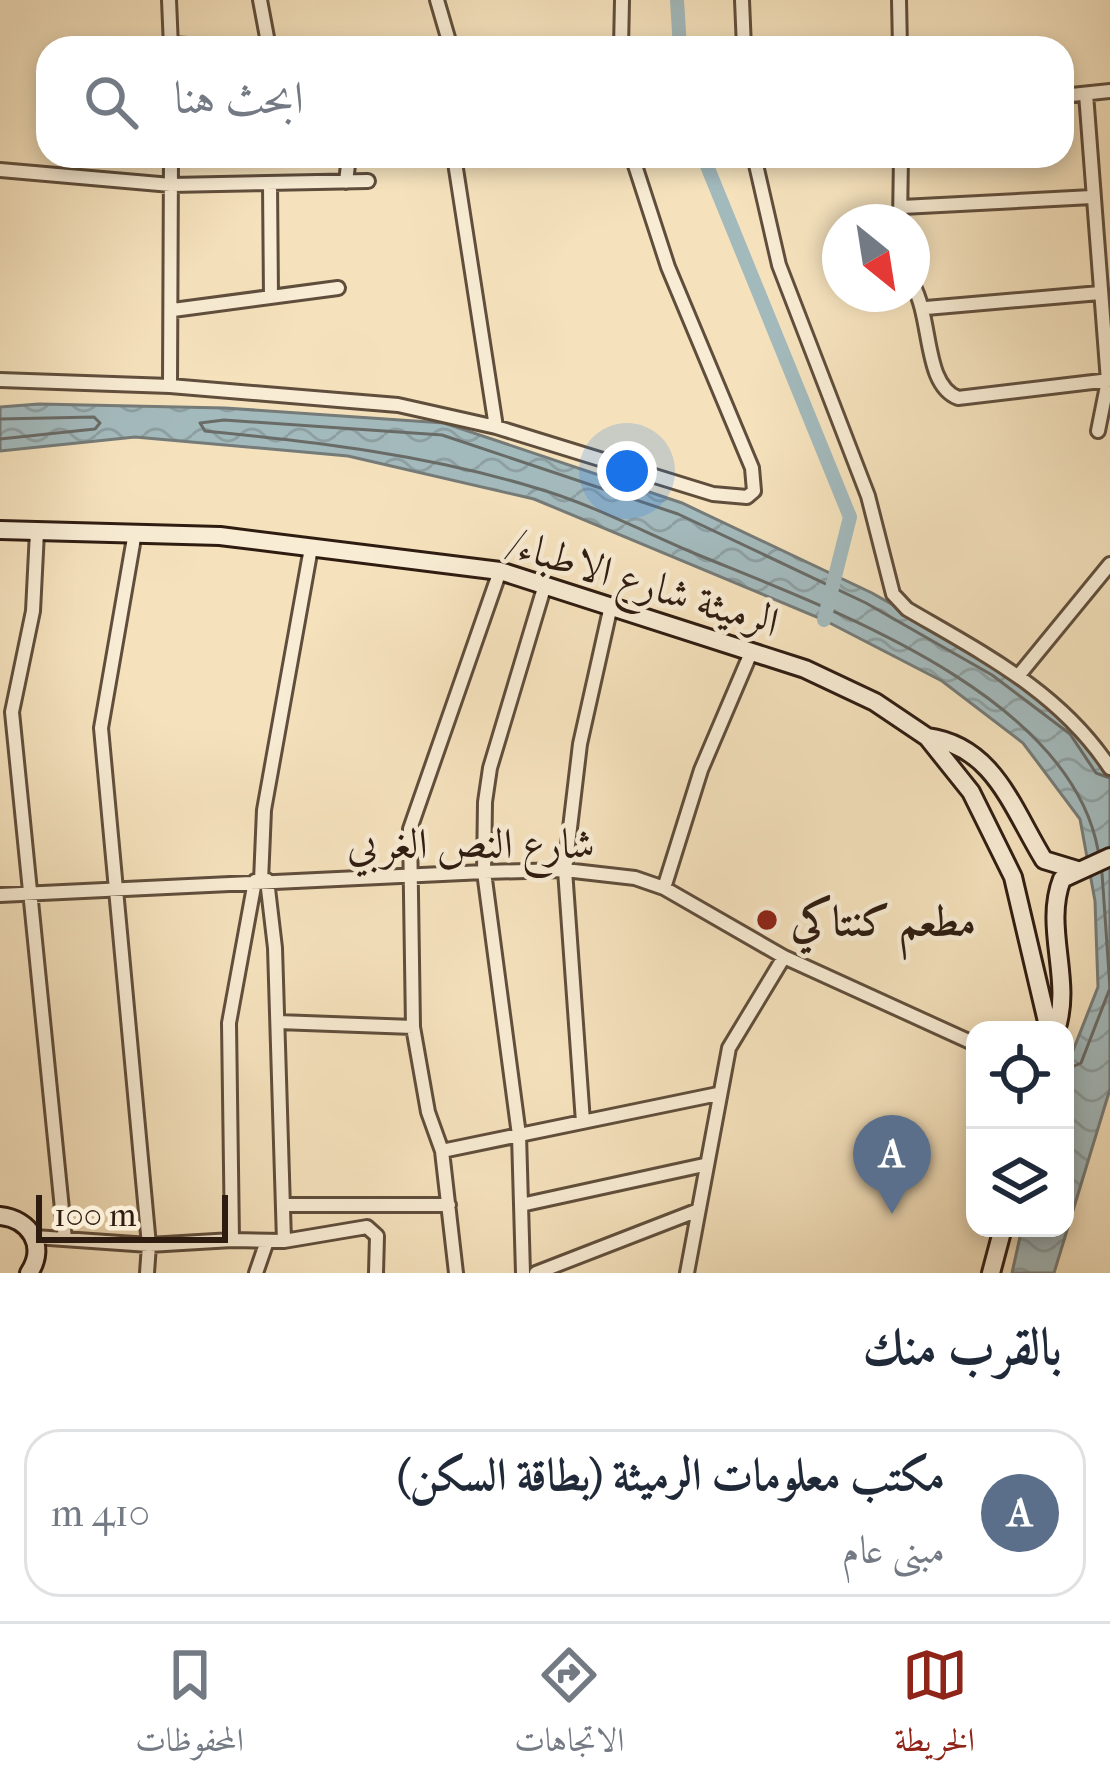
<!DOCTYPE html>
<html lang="ar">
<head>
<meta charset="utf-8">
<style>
	body { margin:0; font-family:"IM FELL French Canon",Amiri,serif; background:#f6f6f7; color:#1f2937; direction:rtl }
	.controls { position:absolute; right:36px; bottom:36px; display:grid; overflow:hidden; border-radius:24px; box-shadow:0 6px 18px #0003 }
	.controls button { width:108px; height:108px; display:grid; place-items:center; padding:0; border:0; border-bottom:3px solid #e0e1e3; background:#fff; color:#1f2937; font:60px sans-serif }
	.compass { position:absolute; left:822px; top:204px; width:108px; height:108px; border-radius:50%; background:#fff; box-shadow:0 6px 18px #0003; rotate:150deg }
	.scale { position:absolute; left:36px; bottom:30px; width:192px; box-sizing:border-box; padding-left:12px; border:6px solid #2f1c11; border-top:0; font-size:33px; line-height:42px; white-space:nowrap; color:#2f1c11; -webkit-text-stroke:9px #f8ecd4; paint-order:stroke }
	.you { position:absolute; left:627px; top:471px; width:42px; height:42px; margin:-30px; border:9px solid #fff; border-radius:50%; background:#1a73e8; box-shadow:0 0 0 18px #1a73e833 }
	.badge { display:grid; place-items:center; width:78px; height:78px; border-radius:50%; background:#8f2418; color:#fff; font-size:39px; font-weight:700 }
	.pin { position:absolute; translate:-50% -99px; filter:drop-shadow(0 3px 6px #0008) }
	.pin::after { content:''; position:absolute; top:63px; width:42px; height:36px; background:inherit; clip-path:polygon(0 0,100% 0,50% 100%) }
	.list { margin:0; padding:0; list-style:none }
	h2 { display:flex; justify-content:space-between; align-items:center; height:156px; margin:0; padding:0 48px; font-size:51px }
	h2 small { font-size:39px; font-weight:400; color:#747a83 }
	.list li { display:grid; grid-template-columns:78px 1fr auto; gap:36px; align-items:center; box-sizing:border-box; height:168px; margin:0 24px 24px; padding:0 24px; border:3px solid #e0e1e3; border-radius:36px }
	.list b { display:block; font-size:45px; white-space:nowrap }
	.list p { margin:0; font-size:39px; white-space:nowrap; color:#747a83 }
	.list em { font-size:39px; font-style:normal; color:#747a83 }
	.icon { flex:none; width:66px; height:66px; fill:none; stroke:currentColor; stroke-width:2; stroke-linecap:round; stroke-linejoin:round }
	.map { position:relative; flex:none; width:1110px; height:1273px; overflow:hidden; direction:ltr }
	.search { position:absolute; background:#fff; box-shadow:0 6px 18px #0003; left:36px; right:36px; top:36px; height:132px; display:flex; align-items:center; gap:30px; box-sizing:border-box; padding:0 42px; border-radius:36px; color:#747a83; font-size:45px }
	.sheet { height:348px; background:#fff }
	nav { display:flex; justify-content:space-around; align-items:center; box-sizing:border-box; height:168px; border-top:3px solid #e0e1e3; background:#fff; font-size:33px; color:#747a83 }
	nav a { display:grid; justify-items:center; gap:6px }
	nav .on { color:#8f2418 }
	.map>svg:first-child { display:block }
	.water { fill:url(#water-waves); stroke:#757b78; stroke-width:3 }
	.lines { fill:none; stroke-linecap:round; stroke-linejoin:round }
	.shore { stroke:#696b67; stroke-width:3 }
	.canal { stroke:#a3babd; stroke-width:14 }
	.street-casing { stroke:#604e3c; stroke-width:18 }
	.secondary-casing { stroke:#2f1c11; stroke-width:22 }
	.street { stroke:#f8ecd4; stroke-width:12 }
	.secondary { stroke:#f8ecd4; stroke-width:16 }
	.poi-dot { fill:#8f2418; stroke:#f8ecd4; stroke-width:4.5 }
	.labels { text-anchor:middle; stroke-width:9; stroke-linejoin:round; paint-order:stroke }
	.street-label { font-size:42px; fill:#2f1c11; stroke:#f8ecd4 }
	.poi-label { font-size:42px; font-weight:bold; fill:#2f1c11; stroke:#f8ecd4; text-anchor:start }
</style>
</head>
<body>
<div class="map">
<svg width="1110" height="1273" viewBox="0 0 1110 1273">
	<defs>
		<pattern id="water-waves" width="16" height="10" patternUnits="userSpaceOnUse" patternTransform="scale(3)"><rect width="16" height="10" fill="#a3babd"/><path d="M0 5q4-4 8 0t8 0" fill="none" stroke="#8d9fa1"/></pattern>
	</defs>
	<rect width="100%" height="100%" fill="#f5e2bd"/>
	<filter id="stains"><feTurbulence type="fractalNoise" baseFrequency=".00167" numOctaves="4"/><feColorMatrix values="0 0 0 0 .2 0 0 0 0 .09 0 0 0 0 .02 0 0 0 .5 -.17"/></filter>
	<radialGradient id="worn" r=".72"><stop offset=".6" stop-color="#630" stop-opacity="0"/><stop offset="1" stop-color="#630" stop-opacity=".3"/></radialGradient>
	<path class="water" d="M39 404 225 408 444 423 682 503 872 593 999 665 1079 726 1110 773V1089L1054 1273H1012L1022 1228H1065V1071L1098 987 1095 901 1080 819 1023 743 942 681 824 620 534 499 348 456 135 437 0 451V407Z"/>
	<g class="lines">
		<path class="shore" d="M0 419 94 417 100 423 95 429 0 439
			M1098 850C1069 693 827 608 696 554 644 532 591 504 536 488 428 455 317 442 205 431L200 423 224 420 442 435 678 514 866 603 992 675 1070 734 1096 773 1110 778
			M1065 1070 1081 1063 1110 988 1102 873"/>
		<path class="canal" d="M677 0 680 48
			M703 156 850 517 824 620"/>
		<g class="street-casing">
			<path id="street" d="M169 0 171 47
				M260 0 269 48
				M437 0 451 48
				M742 0 744 48
				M899 0 900 48
				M171 44 237 48
				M621 48 622 0
				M1086 94 1108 381 1098 431
				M1062 96 1110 91
				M454 156 496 427
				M754 156 779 265 868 496 893 594 907 609C984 654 1060 692 1110 768
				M0 170 171 185 368 181
				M346 182 349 156
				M270 184 271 297
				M902 207 1092 197
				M900 222 901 156
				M912 283C933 320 923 384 958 398L1110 380
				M926 308 1100 293
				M173 310 338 288
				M0 380 170 386 398 405 496 427 713 494 747 497 754 491 752 468 668 267 632 156
				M170 386 171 156
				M37 532 33 611 12 712 65 1239
				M134 538 101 728 149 1245 147 1273
				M1019 675 1110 564
				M267 880 275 948 284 1241 367 1227 377 1236 376 1273
				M261 881 264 810 311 548
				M664 888 701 770 750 655
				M0 895 484 872 565 870 635 878 664 888 784 957 975 1044
				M278 1022 413 1027
				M583 1122 565 870 580 744 610 610
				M442 1151 718 1094
				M285 1205H449
				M521 1205 704 1165
				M35 1237 149 1245 232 1240 229 1023 255 881
				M232 1240 284 1241
				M256 1273 267 1241
				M456 1273 442 1151 428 1112 413 1027 410 829 500 571
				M523 1273 519 1135 484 872 485 802 490 768 544 588
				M536 1273 696 1211
				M687 1273 729 1048 784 957"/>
		</g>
		<g class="secondary-casing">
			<path id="secondary" d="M0 530 220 536 500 571 805 669 875 702 927 737 971 792 1013 877 1049 1030
				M927 737C994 746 1012 808 1044 860L1077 870
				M1056 1030C1073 980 1043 928 1062 879L1110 857
				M0 1216C30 1219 47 1246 29 1273
				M991 1273 1003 1228"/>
		</g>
		<use href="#street" class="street"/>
		<use href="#secondary" class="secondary"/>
	</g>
	<circle class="poi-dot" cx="767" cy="920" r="12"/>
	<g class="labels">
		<g class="street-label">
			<text transform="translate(644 582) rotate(17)" y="15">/الرميثة شارع الاطباء</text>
			<text x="471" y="858">شارع النص الغربي</text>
		</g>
		<g class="poi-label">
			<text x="791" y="935">مطعم كنتاكي</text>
		</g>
	</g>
	<rect width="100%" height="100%" filter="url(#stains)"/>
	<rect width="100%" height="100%" fill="url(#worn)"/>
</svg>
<div class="controls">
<button><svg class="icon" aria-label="locate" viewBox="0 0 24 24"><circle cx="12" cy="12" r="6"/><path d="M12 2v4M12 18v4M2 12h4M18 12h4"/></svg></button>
<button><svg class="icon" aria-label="layers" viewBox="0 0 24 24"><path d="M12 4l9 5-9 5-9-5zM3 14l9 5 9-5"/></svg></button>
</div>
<svg class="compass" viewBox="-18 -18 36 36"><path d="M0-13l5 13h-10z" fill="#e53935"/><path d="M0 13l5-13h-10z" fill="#747a83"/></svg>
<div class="scale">100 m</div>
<div class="you"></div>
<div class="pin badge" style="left:892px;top:1214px;background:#5c6f8a">A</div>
<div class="search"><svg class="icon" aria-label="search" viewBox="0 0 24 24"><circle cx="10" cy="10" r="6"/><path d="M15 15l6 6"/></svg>ابحث هنا</div>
</div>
<section class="sheet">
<h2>بالقرب منك<small></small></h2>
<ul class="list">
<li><span class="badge" style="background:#5c6f8a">A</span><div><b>مكتب معلومات الرميثة (بطاقة السكن)</b><p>مبنى عام</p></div><em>410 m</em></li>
</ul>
</section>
<nav>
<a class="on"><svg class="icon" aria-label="map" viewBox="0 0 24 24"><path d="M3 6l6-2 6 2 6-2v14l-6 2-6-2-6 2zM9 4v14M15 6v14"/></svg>الخريطة</a>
<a><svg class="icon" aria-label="directions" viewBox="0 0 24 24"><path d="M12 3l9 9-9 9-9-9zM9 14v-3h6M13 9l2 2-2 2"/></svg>الاتجاهات</a>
<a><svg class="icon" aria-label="saved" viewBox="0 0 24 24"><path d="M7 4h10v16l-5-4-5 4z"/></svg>المحفوظات</a>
</nav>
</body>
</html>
